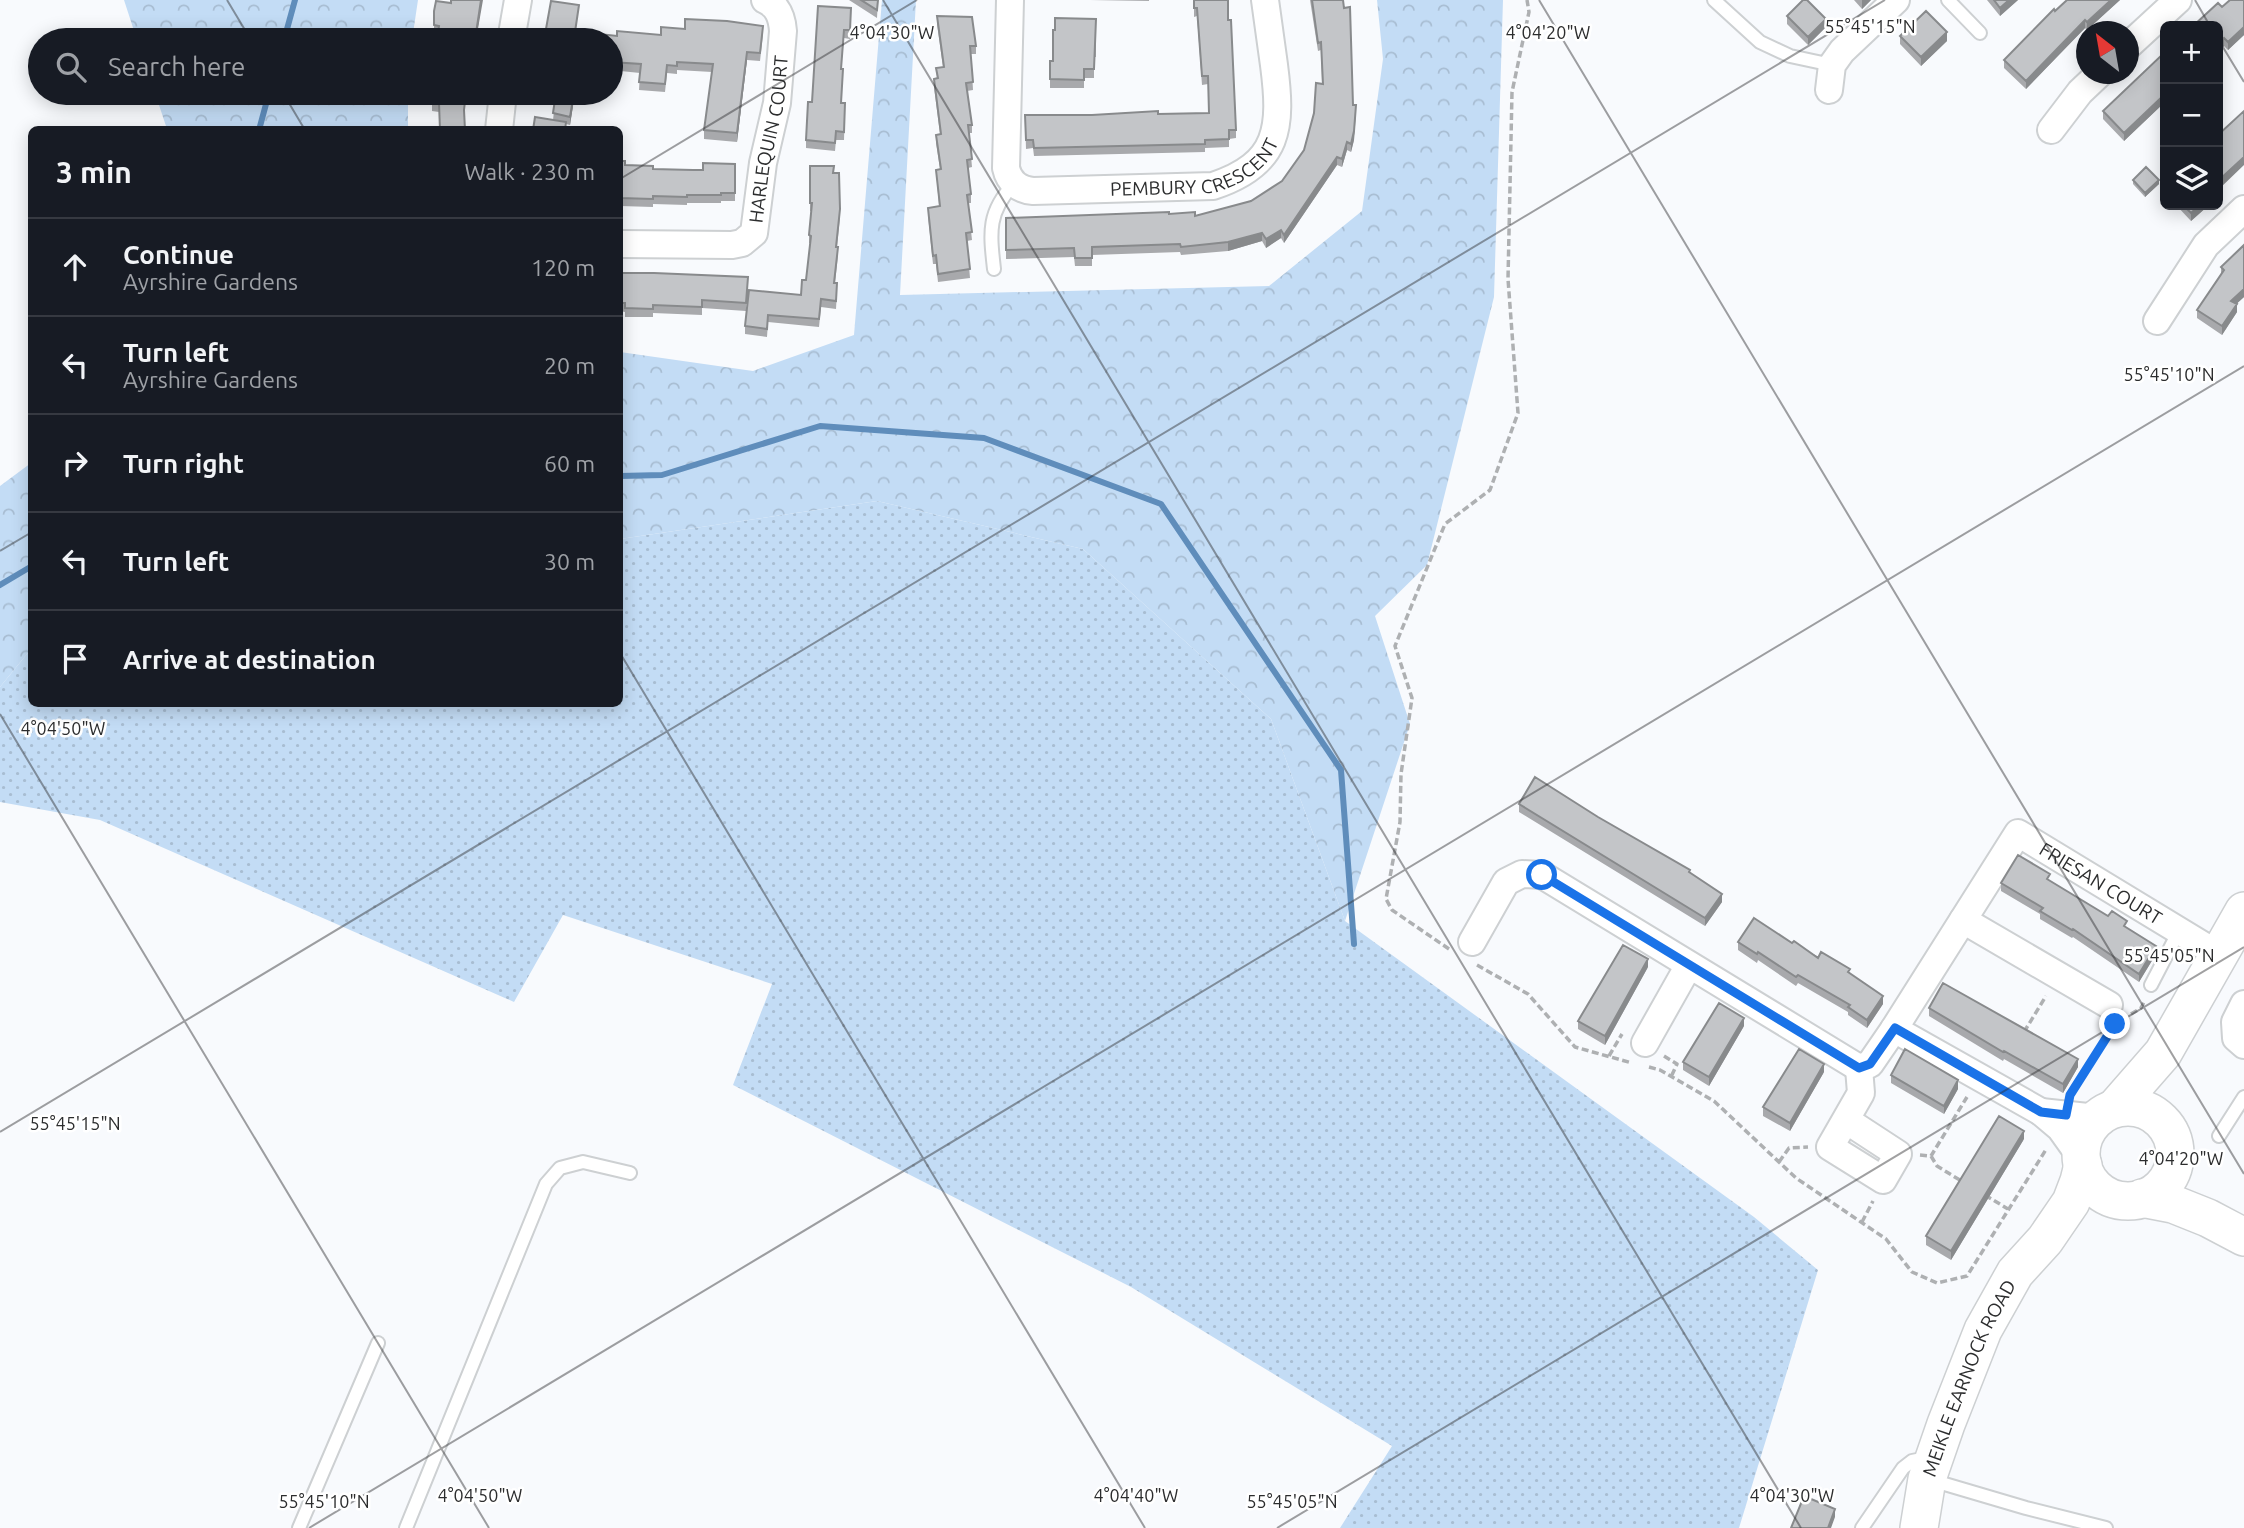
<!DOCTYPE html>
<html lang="en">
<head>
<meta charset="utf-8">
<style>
	body { margin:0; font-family:Ubuntu,sans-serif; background:#20242c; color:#f1f3f6 }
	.controls { position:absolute; right:21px; top:21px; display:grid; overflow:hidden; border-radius:10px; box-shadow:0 4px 18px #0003 }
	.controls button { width:63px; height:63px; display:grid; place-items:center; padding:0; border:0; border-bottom:2px solid #363941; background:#171b24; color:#f1f3f6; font:35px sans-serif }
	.compass { position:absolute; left:2076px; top:21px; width:63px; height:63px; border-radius:50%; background:#171b24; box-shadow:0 4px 18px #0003; rotate:329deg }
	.stop { position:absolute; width:21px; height:21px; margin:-16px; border:5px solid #1a73e8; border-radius:50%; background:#fff }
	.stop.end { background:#1a73e8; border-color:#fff; box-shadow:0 2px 7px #0008 }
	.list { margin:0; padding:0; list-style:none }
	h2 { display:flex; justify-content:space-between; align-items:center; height:91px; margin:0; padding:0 28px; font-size:30px }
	h2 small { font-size:23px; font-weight:400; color:#9ea1a6 }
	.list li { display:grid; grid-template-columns:46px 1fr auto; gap:21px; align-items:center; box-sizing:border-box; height:98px; padding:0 28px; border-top:2px solid #363941 }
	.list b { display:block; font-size:26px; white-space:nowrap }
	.list p { margin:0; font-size:23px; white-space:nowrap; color:#9ea1a6 }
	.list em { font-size:23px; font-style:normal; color:#9ea1a6 }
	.icon { flex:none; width:38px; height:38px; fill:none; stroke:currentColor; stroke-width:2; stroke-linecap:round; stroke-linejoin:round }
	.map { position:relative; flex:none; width:2244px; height:1528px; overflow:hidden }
	.search { position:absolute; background:#171b24; box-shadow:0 4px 18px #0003; left:28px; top:28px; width:595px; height:77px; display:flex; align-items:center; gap:18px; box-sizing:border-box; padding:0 24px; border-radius:38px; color:#9ea1a6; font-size:26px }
	.panel { position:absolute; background:#171b24; box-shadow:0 4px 18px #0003; left:28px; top:126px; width:595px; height:581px; border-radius:10px }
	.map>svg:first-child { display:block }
	.grass { fill:url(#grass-dots) }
	.forest { fill:url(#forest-crowns) }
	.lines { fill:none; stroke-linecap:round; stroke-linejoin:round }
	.stream { stroke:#5f8dbb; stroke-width:6 }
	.lane-casing { stroke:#cdd0d2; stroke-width:16 }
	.street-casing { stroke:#cdd0d2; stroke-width:30 }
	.secondary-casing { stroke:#cdd0d2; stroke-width:40 }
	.path { stroke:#aeb0b2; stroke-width:3.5; stroke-dasharray:7 3.5; stroke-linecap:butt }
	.lane { stroke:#fff; stroke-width:12 }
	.street { stroke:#fff; stroke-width:26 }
	.secondary { stroke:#fff; stroke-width:37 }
	.wall { fill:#a8a9ac }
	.shaded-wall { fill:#888a8c }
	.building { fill:#c3c5c8; stroke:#888a8c; stroke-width:2 }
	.route { stroke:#1a73e8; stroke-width:9 }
	.ticks { fill:none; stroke:#2c2d2e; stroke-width:2; stroke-opacity:0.45 }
	.labels { text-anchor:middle; stroke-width:5; stroke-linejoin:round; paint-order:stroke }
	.street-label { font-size:19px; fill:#2c2d2e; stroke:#fff }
	.ticks-label { font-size:18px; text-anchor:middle; fill:#2c2d2e; stroke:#fff; stroke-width:5; stroke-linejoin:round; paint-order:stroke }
</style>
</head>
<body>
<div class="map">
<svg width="2244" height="1528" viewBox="0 0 2244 1528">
	<defs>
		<pattern id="grass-dots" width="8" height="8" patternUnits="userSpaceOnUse" patternTransform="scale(1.75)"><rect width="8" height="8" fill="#c3dcf5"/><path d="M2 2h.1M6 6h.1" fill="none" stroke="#a8bdd2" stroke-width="1.8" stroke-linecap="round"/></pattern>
		<pattern id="forest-crowns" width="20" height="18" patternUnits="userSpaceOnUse" patternTransform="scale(1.75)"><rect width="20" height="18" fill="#c3dcf5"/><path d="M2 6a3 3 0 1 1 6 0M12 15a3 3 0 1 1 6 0" fill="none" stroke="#a8bdd2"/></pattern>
	</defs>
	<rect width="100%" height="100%" fill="#f8fafd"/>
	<path class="grass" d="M877 501 1083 549 1271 719 1345 921 1754 1217 1818 1270 1739 1528H1340L1392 1446 1131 1287 733 1085 772 984 563 915 514 1002 100 820 0 802V687L31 649 32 704H620V539Z"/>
	<path class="forest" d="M124 0H418L412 40H137Z
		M882 0H916L900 295 1269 286 1362 211 1383 59 1377 0H1503L1494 297 1427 565 1375 616 1410 724 1345 921 1271 719 1083 549 877 501 620 539V352L753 371 854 335Z
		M155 93H408V129H167Z
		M31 463V649L0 687V486Z"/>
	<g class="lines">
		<path class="stream" d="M284 40 295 0
			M259 130 269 93
			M620 476 662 475 820 426 984 438 1161 504 1341 770 1354 944
			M0 585 32 566"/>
		<g class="lane-casing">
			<path id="lane" d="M1714 0 1760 42 1790 56 1832 65
				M1948 0 1980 33
				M994 269C990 233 987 212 1014 184
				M2151 985 2179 931
				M2219 1136 2244 1097
				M1931 1480 2026 1508 2106 1528
				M299 1528 378 1343
				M406 1528 546 1184 560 1168 583 1162 630 1173
				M1862 1528 1903 1468 1912 1461 1917 1460 1927 1469"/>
		</g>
		<g class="street-casing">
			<g id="street">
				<path id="s1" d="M1010 0 1006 168C1009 182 1019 190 1033 191L1213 186C1280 164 1282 127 1274 65 1271 44 1268 22 1265 0"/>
				<path d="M511 40 518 0"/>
				<path d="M2128 46 2178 0"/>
				<path d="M1829 90 1832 65 1842 51 1896 0"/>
				<path d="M499 130 503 93"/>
				<path d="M2051 130 2080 92 2099 74"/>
				<path id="s2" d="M620 244 732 245 742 243 754 233 763 163 777 103 783 31C782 17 778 6 765 0"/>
				<path d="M2157 321 2206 245 2244 209"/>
				<path d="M1963 920 2109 1005"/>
				<path id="s3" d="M1472 942 1506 882 1522 874 1542 875 1859 1068 1870 1064 1894 1029 2018 833 2219 955"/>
				<path d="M2244 1004 2235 1022 2236 1038 2244 1045"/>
				<path d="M1894 1029 2041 1112 2060 1128 2080 1156"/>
				<path d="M1645 1043 1689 965"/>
				<path d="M2041 1112 2097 1118"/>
				<path d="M1846 1120 1898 1154 1883 1180 1830 1147 1861 1093 1859 1068"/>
			</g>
		</g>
		<g class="secondary-casing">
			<g id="secondary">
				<circle cx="2128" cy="1154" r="47"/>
				<path d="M2115 1108 2163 1053 2244 911"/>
				<path d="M2142 1198 2173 1204 2208 1218 2244 1237"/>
				<path id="s4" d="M1919 1528 1927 1479 1946 1424 1983 1330 2015 1273 2045 1240 2071 1202 2079 1181 2083 1165"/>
			</g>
		</g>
		<path class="path" d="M1449 949 1392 910 1386 899 1400 822 1401 774 1412 698 1395 646 1445 524 1490 490 1518 413 1508 279 1512 92 1529 12 1527 0
			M1477 965 1528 994 1575 1047 1632 1063
			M2131 1014 2141 1008 2145 1000
			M2024 1032 2046 996
			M1609 1056 1622 1034
			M1664 1056 1677 1064 1671 1077
			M1649 1067 1660 1070 1714 1101 1796 1178 1886 1239 1912 1272 1937 1283 1967 1276 2047 1148
			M2071 1093 2112 1029
			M1920 1155 1931 1156 1967 1097
			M1931 1156 1937 1166 1963 1182
			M1779 1162 1789 1148 1808 1147
			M1985 1195 2008 1209
			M1862 1222 1873 1201"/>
		<use href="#lane" class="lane"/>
		<use href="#street" class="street"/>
		<use href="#secondary" class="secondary"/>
	</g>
	<path class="wall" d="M849 0H878L877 18Z
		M1090 0H1149V1Z
		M1194 0 1228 20 1236 130V138L1229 139V147L1205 148V152L1034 156 1033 148 1026 149 1025 115 1209 113 1208 84 1202 85 1197 16 1194 17Z
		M1310 0H1343L1353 105 1356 113 1354 140 1351 152 1347 150 1342 167 1337 165 1284 243 1281 238 1266 248 1262 241 1228 251 1181 255 1180 252 1092 255V266H1075L1074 257 1006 259V218L1169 214 1195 216 1251 201 1282 181 1304 150 1322 84 1321 50 1318 51Z
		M1854 0H1871L1862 9Z
		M1987 0H2018L2000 16Z
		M2067 0H2120L2087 30 2085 28 2026 89 2004 68V60Z
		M2244 0V35L2228 50 2224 46 2222 7Z
		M451 3 438 34H434V11Z
		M851 8 850 39 844 38 841 69V103H845L844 140H836L835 151 806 148V140Z
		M937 16 976 46V54H971L973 90 967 91 972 125V133H969L972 167 968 168 971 194V203H968L972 240 967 241 970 278 938 282 936 264H933L928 216V208L939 206 936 170 940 169 936 143V135L940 134 934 87V79H937L936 68 943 67 937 24Z
		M1787 16 1826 27 1808 45 1787 24Z
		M1096 19V57H1094V78H1084V88H1050V61H1053Z
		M685 29 763 34 760 61 747 60 737 142 704 139V130L712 72 677 70V74L667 73 665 92 639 90 640 73 611 70V40L617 36 661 35Z
		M1900 36 1947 41 1921 66 1900 44Z
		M2165 52V102L2124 141 2103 119V111Z
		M467 93 439 112 432 111V103Z
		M556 93H575L570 125 566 124V130L553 120Z
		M620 161 625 165 653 169 693 170H703L735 164V201H721V203H687V205L653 204V207L620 206Z
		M810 166 833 173 840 217 837 247 838 255 835 283 837 291 836 309 821 307 819 327 768 322 767 337 745 334V326L801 295 806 280 810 243H809V235L811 211H810Z
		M2133 180 2159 184 2145 197 2133 184Z
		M2176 205H2209L2191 221Z
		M2244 245V297L2236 304 2237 312 2222 335 2197 318V310L2221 274V267Z
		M620 273 748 285 746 311 702 308V315L653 313V317H625V312L620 311Z
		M1519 804 1598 817 1690 873 1722 902 1705 926 1519 812Z
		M2050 881 2127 928 2156 954 2139 982 2073 937 2072 938 2040 919V914L2001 891V883Z
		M1738 942 1792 943 1850 973 1883 1004 1867 1028 1848 1015V1012L1798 983 1796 986 1758 960 1757 963 1738 950Z
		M1648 967 1605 1045 1578 1029V1021Z
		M1929 1008 2078 1067 2063 1093 2004 1059 2003 1061 1929 1016Z
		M1744 1026 1709 1086 1683 1070V1062Z
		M1824 1072 1790 1131 1763 1116V1107Z
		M1891 1075 1958 1089 1944 1114 1891 1083Z
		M2024 1139 1951 1260 1926 1245V1236Z"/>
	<path class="shaded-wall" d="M481 0H483L476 40H475Z
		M1862 0H1871L1862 9Z
		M2009 0H2018L2000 16V8Z
		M2111 0H2120L2087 30V22Z
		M1826 19V27L1808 45V37Z
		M2085 20V28L2026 89V81Z
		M2244 27V35L2228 50V42Z
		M1947 32V41L1921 66V57Z
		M2224 38V46L2218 52V44Z
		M747 52V60L737 142V133Z
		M574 93H575L570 125V117Z
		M2165 94V102L2124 141V133Z
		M1356 105 1354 140 1351 152V144Z
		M1347 142V150L1342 167V159Z
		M1337 157V165L1284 243V235Z
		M2244 157V165L2218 190V181Z
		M2159 180V184L2145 197V193Z
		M2200 205H2209L2191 221V213Z
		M1281 230V238L1266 248V239Z
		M1262 233V241L1228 251V242Z
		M2244 289V297L2231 309V301Z
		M2237 304V312L2222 335V326Z
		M1722 894V902L1705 926V918Z
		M2156 946V954L2139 982V974Z
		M1648 959V967L1605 1045V1036Z
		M1883 996V1004L1867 1028V1020Z
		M1744 1018V1026L1709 1086V1077Z
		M2078 1059V1067L2063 1093V1084Z
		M1824 1064V1072L1790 1131V1123Z
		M1958 1080V1089L1944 1114V1106Z
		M2024 1131V1139L1951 1260V1251Z
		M1835 1509V1517L1831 1528H1828Z"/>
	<path class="building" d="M451 0H481L475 40H437L439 26 434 25V11L436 1 451 3Z
		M861 0H878L877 10Z
		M1194 0H1228V20H1231L1236 130H1229V139L1205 140V144L1034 148 1033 140H1026L1025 115H1092L1158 111V114L1209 113 1208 76H1202L1197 8H1194Z
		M1312 0H1343L1344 8 1350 7 1353 105H1356L1354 131 1351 144 1347 142 1342 159 1337 157 1284 235 1281 230 1266 239 1262 233 1228 242 1181 247 1180 244 1092 247V258H1075L1074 248 1006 250V218L1169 212V214L1195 212V216L1251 201 1282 181 1304 150 1314 113 1316 83 1323 84 1321 42 1318 43Z
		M1803 0H1807L1826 19 1808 37 1787 16Z
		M1994 0H2009L2000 8Z
		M2067 0H2111L2087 22 2085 20 2026 81 2004 60 2054 9 2055 11Z
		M2230 0H2244V27L2228 42 2224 38 2218 44V26H2193L2218 3 2222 7Z
		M551 1 579 5 575 32 582 33 581 40H544Z
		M818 6 851 8 850 30H844L841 69H843L841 103H845L844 132 836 131 835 143 806 140 808 102H812Z
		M1926 11 1947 32 1921 57 1900 36Z
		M937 16 972 17 976 46H970L973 82 966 83 972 125H968L972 159 967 160 971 194 967 195 972 232 966 233 970 269 938 274 936 255 933 256 928 208 940 206 936 170 941 169 936 135 941 134 934 79 938 78 936 68 944 67Z
		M1055 18 1096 19 1094 69H1084V80L1050 79V61H1053V30H1055Z
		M685 19 727 21 763 26 760 53 747 52 737 133 704 130 713 64 677 62V66L667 65 665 84 639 82 641 64 611 62V40H600V34L617 36V31L661 35V27L685 29Z
		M2165 52V94L2124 133 2103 111Z
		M433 93H466L464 110 465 130H440L439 103H432Z
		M556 93H574L570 117 553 113Z
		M2244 111V157L2218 181V135Z
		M535 117 566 122 565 130H533Z
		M620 161H625V165L653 166V169L693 170H703V163L735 164V193H721V195H687V197L653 196V199L620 198Z
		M810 166H834L833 173H839L840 209 836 247H838L834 283H837L836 301 821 299 819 319 768 315 767 329 745 326 749 290 801 295 802 280H806L811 236 809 235 812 203H810Z
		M2146 167 2159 180 2145 193 2133 180Z
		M2183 205H2200L2191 213Z
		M2244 245V289L2231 301 2237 304 2222 326 2197 310 2224 270 2221 267Z
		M620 273H654L748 277 746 303 702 300V307L653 305V309L625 308V303H620Z
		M1535 777 1598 817 1690 870 1689 872 1722 894 1705 918 1519 804Z
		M2018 855 2050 874 2047 879 2108 916 2112 911 2127 921 2124 926 2156 946 2139 974 2073 929 2072 930 2040 911 2043 908 2001 883Z
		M1754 918 1792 943 1794 941 1818 958 1821 952 1850 969 1848 972 1883 996 1867 1020 1848 1007 1850 1005 1798 975 1796 977 1758 952 1757 954 1738 942Z
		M1623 945 1648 959 1605 1036 1578 1021Z
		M1943 983 2078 1059 2063 1084 2004 1051 2003 1052 1929 1008Z
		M1719 1003 1744 1018 1709 1077 1683 1062Z
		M1799 1049 1824 1064 1790 1123 1763 1107Z
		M1905 1049 1958 1080 1944 1106 1891 1075Z
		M1999 1116 2024 1131 1951 1251 1926 1236Z
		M1804 1496 1835 1509 1828 1528H1791Z"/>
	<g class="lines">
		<path class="route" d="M1542 875 1859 1068 1870 1064 1895 1028 2041 1112 2066 1115 2070 1095 2115 1024"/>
	</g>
	<path class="ticks" d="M227 0 251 40M883 0 1801 1528M1539 0 2244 1174M2195 0 2210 26M2218 39 2244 82M283 93 305 130M620 179 917 0M0 551 32 532M620 653 1145 1528M0 714 489 1528M0 1132 1885 0M309 1528 2244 366M1277 1528 2244 947"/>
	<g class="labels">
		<g class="street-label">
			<text dy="7" stroke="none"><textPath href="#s2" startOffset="233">HARLEQUIN COURT</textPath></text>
			<text dy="7" stroke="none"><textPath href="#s1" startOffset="374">PEMBURY CRESCENT</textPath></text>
			<text dy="7" stroke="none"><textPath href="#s3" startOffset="861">FRIESAN COURT</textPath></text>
			<text dy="7" stroke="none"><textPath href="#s4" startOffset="159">MEIKLE EARNOCK ROAD</textPath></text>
		</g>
	</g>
	<g class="ticks-label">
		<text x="1870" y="33">55°45'15"N</text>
		<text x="1548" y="39">4°04'20"W</text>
		<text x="892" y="39">4°04'30"W</text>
		<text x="2169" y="381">55°45'10"N</text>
		<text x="63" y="735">4°04'50"W</text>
		<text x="2169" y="962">55°45'05"N</text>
		<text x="75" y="1130">55°45'15"N</text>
		<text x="2181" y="1165">4°04'20"W</text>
		<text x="480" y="1502">4°04'50"W</text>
		<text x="1136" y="1502">4°04'40"W</text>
		<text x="1792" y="1502">4°04'30"W</text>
		<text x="324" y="1508">55°45'10"N</text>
		<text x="1292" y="1508">55°45'05"N</text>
	</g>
</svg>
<div class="controls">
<button>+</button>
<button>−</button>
<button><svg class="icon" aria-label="layers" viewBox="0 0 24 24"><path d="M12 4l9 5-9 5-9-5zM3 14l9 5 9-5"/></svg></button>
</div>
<svg class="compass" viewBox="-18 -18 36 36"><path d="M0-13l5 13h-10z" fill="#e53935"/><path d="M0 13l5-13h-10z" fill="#9ea1a6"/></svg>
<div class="stop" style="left:1542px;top:875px"></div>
<div class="stop end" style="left:2115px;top:1024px"></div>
<div class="search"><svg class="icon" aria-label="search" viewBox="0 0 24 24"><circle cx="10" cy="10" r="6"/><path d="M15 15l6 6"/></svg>Search here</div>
<section class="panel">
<h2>3 min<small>Walk · 230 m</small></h2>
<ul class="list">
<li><svg class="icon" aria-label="ahead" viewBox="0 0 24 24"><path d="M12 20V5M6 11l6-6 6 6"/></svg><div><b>Continue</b><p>Ayrshire Gardens</p></div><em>120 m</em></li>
<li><svg class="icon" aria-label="left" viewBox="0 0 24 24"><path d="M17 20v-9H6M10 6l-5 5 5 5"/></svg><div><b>Turn left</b><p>Ayrshire Gardens</p></div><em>20 m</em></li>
<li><svg class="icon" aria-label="right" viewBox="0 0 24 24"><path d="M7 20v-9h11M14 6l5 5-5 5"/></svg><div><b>Turn right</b></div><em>60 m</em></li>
<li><svg class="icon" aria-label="left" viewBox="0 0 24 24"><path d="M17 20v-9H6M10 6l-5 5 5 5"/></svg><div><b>Turn left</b></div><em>30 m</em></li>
<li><svg class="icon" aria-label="arrive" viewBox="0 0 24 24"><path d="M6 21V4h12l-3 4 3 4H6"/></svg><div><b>Arrive at destination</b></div></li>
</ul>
</section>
</div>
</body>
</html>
